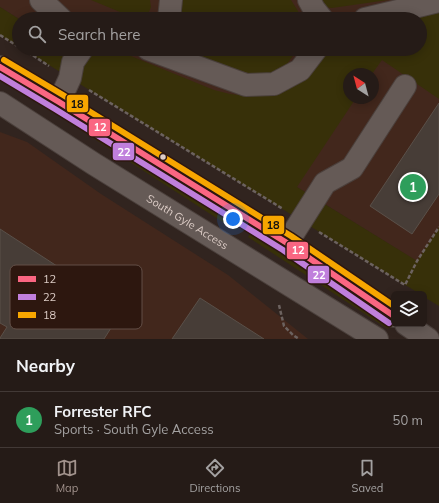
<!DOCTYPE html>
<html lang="en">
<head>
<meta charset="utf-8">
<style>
	body { margin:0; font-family:Mulish,sans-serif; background:#312824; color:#f1f3f6 }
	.controls { position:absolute; right:12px; bottom:12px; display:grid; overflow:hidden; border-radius:6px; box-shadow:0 2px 10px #0003 }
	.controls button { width:36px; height:36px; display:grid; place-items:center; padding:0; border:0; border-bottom:1px solid #423936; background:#251b17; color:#f1f3f6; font:20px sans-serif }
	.compass { position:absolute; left:343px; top:68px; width:36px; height:36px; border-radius:50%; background:#251b17; box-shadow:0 2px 10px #0003; rotate:324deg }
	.you { position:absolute; left:233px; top:219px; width:14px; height:14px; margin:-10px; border:3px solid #fff; border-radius:50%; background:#1a73e8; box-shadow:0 0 0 6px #1a73e833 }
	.badge { display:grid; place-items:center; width:26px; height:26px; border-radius:50%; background:#a1928c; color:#fff; font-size:13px; font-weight:700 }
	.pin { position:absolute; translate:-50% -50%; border:2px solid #fff; box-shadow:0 1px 4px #0006 }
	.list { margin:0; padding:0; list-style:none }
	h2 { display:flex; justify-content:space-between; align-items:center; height:52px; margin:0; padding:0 16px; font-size:17px }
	h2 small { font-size:13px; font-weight:400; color:#a3a1a1 }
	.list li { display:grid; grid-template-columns:26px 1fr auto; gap:12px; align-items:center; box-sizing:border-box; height:56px; padding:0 16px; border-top:1px solid #423936 }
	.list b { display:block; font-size:15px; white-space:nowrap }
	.list p { margin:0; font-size:13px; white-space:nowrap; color:#a3a1a1 }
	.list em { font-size:13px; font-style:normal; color:#a3a1a1 }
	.icon { flex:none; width:22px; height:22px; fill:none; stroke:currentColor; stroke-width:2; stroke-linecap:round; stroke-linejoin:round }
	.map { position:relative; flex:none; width:439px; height:339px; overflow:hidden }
	.search { position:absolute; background:#251b17; box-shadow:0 2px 10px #0003; left:12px; right:12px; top:12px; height:44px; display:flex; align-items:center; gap:10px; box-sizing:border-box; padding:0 14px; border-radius:22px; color:#a3a1a1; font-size:15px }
	.sheet { height:108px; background:#251b17 }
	nav { display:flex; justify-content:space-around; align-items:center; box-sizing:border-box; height:56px; border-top:1px solid #423936; background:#251b17; font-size:11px; color:#a3a1a1 }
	nav a { display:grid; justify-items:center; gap:2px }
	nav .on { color:#a1928c }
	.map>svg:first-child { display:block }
	.built { fill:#42271c; fill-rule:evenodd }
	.green { fill:#373009 }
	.building { fill:#473d37; stroke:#5a5049 }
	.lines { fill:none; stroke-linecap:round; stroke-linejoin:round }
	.minor-casing { stroke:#4b403c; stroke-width:24 }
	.path { stroke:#6c625f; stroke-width:2.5; stroke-dasharray:4 2; stroke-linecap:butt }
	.minor { stroke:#655a56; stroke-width:22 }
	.bus-1-casing { stroke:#2d170f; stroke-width:9 }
	.bus-2-casing { stroke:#2d170f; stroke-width:9 }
	.bus-3-casing { stroke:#2d170f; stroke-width:9 }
	.bus-1 { stroke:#fa6682; stroke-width:6 }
	.bus-2 { stroke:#c07fdc; stroke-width:6 }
	.bus-3 { stroke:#f7a600; stroke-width:6 }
	.bus-dot { fill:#ddcdc7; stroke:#2d170f; stroke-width:1.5 }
	.labels { text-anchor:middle; stroke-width:3.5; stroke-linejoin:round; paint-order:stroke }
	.street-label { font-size:11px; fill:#ddcdc7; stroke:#2d170f }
	.key { fill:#2d170f; stroke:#624e46; stroke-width:1 }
	.key-label { font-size:11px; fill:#ddcdc7 }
	.line-badge { stroke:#2d170f; stroke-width:1.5 }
	.badge-label { font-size:11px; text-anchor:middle; font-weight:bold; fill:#fff }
	.pale-badge-label { font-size:11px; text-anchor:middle; font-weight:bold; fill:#111 }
</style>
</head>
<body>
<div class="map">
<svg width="439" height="339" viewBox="0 0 439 339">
	<rect width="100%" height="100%" fill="#31241f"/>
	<path class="built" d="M0 0H439V275L315 198 68 49H420V19H19L0 7ZM349 74H373V98H349Z
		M0 132 27 142 101 194 228 275 308 339H0Z"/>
	<path class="green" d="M91 0H150L151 7 146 19H118L120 12Z
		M176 0H291L303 19H174Z
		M314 0H388L332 8 322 7Z
		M0 7 19 19V47L0 35Z
		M439 9V99L382 60 372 74H349V98H356L297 187 417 261 439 227V306L424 297V294H420L23 49H68L86 60C93 54 104 50 113 51 117 51 122 53 126 54L214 90 230 94 247 96 320 49H420V19H393Z
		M172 49H298L287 64 272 75 252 74 186 57Z
		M82 124 238 225 235 230 79 129Z
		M251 233 391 322 388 329 248 237Z"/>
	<path class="building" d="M439 103V194L412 234 370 206Z
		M0 229 123 309 104 339H0V338L7 327 0 323Z
		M200 298 264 339H172Z"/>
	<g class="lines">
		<g class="minor-casing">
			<g id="minor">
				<path d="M41 0 61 19"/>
				<path d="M309 0 314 9 322 19"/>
				<path d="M169 19 171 0"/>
				<path d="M365 19 439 1"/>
				<path d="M148 49 246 85 274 84 300 70 316 49"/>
				<path d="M0 67 59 102 287 243 394 316"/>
				<path d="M59 102 70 78 73 62 82 49"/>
				<path id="s1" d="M0 103 94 164 377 339"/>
				<path d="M287 243 325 183 352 168 405 86"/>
				<path d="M406 324 428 339"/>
			</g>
		</g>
		<path class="path" d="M0 35 19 47
			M23 49 49 66
			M89 90 283 209
			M319 232 405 285 417 261 439 227
			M279 305 284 326 293 335 299 339"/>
		<use href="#minor" class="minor"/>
		<g class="bus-1-casing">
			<path id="bus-1" d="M0 67 59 102 287 243 394 316"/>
		</g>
		<g class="bus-2-casing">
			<path id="bus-2" d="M0 76 55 109 283 250 389 323"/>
		</g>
		<g class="bus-3-casing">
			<path id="bus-3" d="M4 60 63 95 291 236 394 306"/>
		</g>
		<use href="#bus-1" class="bus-1"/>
		<use href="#bus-2" class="bus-2"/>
		<use href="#bus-3" class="bus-3"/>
	</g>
	<circle class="bus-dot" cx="163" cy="157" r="3.5"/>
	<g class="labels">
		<g class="street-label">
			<text dy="4" stroke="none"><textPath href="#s1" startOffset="222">South Gyle Access</textPath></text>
		</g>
	</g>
	<rect x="10" y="265" width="132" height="64" rx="6" class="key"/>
	<rect x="18" y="276" width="18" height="6" fill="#fa6682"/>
	<rect x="18" y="294" width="18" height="6" fill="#c07fdc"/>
	<rect x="18" y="312" width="18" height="6" fill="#f7a600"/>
	<g class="key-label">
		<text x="43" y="283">12</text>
		<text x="43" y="301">22</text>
		<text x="43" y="319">18</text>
	</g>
	<g class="line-badge">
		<rect x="66" y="94" width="23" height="19" rx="4" fill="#f7a600"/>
		<rect x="88" y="118" width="23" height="19" rx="4" fill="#fa6682"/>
		<rect x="112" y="142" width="23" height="19" rx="4" fill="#c07fdc"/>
		<rect x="262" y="215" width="23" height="20" rx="4" fill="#f7a600"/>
		<rect x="286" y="241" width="23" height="19" rx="4" fill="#fa6682"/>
		<rect x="307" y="265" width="23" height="19" rx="4" fill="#c07fdc"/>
	</g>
	<g class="badge-label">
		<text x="100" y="131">12</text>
		<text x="124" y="156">22</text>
		<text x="298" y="254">12</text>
		<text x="319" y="279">22</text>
	</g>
	<g class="pale-badge-label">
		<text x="77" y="108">18</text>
		<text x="273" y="229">18</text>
	</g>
</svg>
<div class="controls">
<button><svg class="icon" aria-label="layers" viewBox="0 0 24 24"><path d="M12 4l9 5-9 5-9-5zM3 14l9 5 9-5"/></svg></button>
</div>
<svg class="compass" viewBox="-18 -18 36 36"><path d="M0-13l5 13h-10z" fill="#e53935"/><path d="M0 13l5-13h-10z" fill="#a3a1a1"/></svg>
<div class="you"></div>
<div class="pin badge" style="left:413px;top:187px;background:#2e9e5b">1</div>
<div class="search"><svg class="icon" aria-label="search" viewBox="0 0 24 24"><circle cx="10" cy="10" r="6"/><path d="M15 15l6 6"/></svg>Search here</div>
</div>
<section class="sheet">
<h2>Nearby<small></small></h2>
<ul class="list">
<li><span class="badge" style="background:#2e9e5b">1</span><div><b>Forrester RFC</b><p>Sports · South Gyle Access</p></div><em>50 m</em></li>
</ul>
</section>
<nav>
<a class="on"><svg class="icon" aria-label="map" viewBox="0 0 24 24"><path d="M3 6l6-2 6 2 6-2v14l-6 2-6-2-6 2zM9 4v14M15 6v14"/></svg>Map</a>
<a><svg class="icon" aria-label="directions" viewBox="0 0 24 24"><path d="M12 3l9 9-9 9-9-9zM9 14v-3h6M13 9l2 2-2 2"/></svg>Directions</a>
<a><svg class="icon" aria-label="saved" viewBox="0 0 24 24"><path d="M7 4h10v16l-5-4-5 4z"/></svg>Saved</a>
</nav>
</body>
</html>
